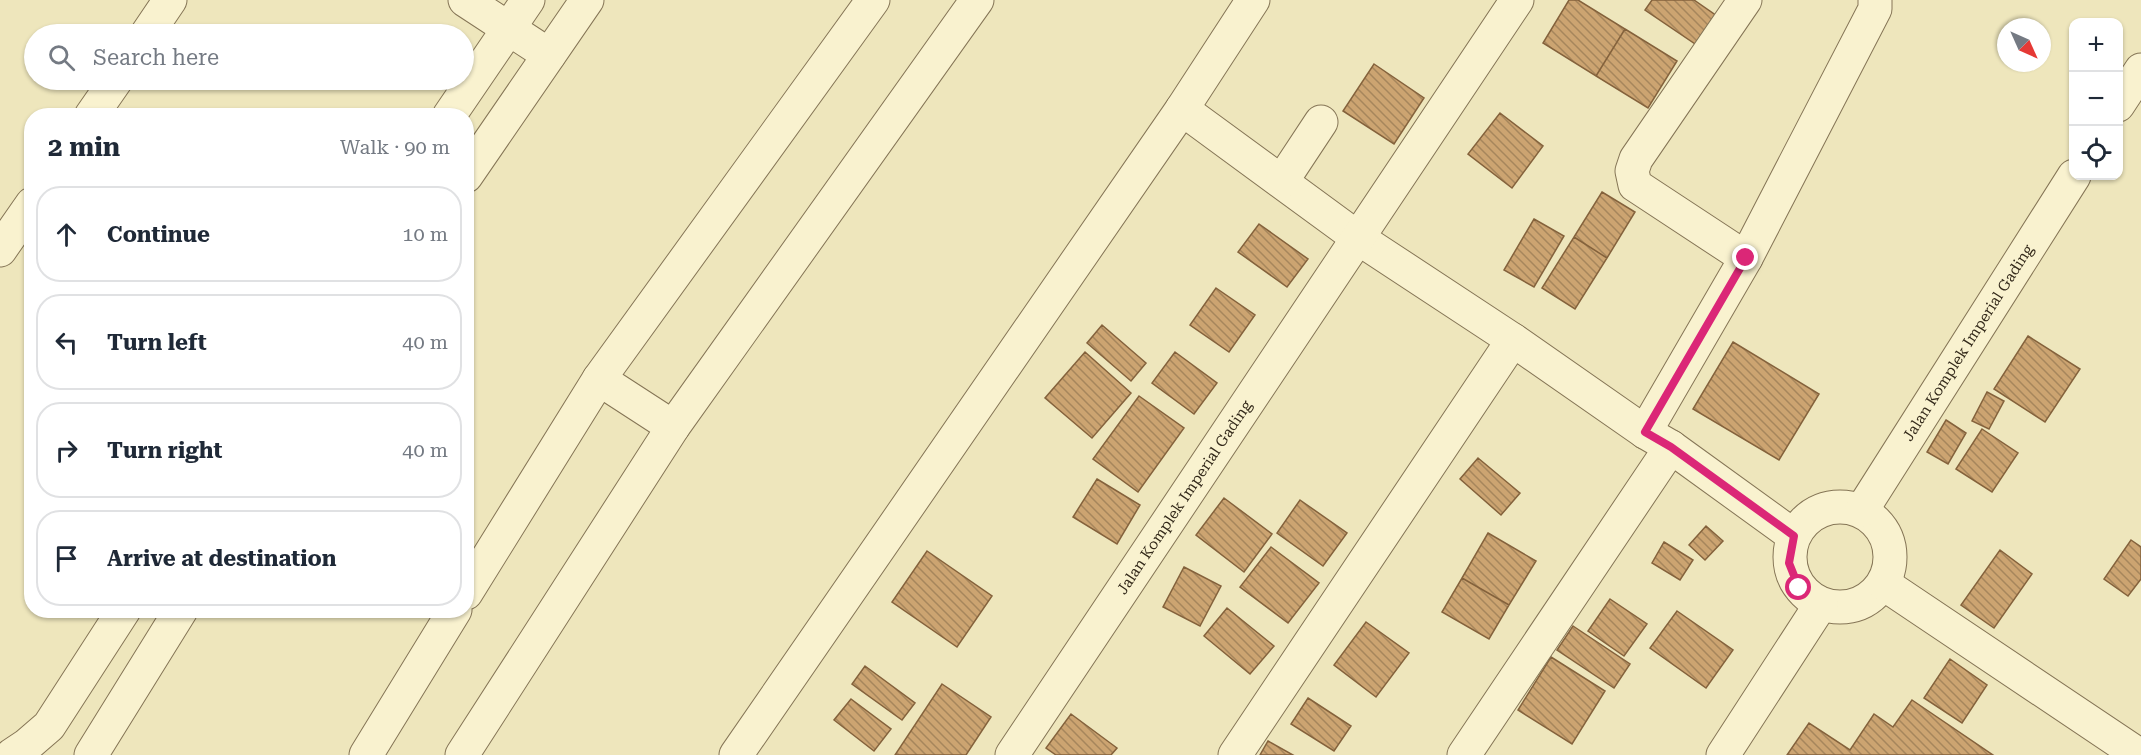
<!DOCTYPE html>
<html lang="en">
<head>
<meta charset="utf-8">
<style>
	body { margin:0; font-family:"Roboto Serif",serif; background:#f6f6f7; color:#1f2937 }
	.controls { position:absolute; right:18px; top:18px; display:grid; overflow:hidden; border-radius:12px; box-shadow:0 2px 4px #0004 }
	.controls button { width:54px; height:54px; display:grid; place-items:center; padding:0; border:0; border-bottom:2px solid #e0e1e3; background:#fff; color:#1f2937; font:30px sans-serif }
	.compass { position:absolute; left:1997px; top:18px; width:54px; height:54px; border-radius:50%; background:#fff; box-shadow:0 2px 4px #0004; rotate:135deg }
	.stop { position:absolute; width:18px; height:18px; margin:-14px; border:4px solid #db2777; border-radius:50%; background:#fff }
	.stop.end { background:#db2777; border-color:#fff; box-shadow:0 2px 6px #0008 }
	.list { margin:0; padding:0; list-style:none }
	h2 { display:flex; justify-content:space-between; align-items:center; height:78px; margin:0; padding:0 24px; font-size:26px }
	h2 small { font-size:20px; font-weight:400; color:#747a83 }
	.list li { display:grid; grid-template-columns:39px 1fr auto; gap:18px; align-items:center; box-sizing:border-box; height:96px; margin:0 12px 12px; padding:0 12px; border:2px solid #e0e1e3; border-radius:24px }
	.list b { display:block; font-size:22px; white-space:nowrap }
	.list em { font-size:20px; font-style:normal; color:#747a83 }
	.icon { flex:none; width:33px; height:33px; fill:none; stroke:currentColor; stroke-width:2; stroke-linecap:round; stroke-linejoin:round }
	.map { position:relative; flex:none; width:2141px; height:755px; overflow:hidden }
	.search { position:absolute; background:#fff; box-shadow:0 2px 4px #0004; left:24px; top:24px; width:450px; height:66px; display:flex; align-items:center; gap:15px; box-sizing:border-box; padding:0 21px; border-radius:33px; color:#747a83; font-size:22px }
	.panel { position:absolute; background:#fff; box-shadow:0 2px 4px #0004; left:24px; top:108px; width:450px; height:510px; border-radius:24px }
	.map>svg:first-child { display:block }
	.building { fill:url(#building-back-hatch); stroke:#84623c; stroke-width:1.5 }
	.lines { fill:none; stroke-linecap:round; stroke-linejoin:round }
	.minor-casing { stroke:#857556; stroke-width:35 }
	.minor { stroke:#f9f2cf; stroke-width:33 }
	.route { stroke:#db2777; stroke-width:8 }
	.labels { text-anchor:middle; stroke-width:5; stroke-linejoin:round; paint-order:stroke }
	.street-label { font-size:15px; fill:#342a1b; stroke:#f5efcc }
</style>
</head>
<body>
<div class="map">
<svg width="2141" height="755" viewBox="0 0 2141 755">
	<defs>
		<pattern id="building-back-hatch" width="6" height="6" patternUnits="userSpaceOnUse" patternTransform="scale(1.5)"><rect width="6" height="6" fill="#cca471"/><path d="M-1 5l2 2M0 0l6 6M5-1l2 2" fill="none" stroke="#a6865c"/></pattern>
	</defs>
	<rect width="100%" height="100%" fill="#eee6bc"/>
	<path class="building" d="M1569 0H1578L1625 29 1596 76 1543 43Z
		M1652 0H1694L1727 23 1707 52 1645 10Z
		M1625 29 1677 61 1648 108 1596 76Z
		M1374 64 1424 98 1394 144 1343 111Z
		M1500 113 1543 146 1512 188 1468 154Z
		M1602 192 1635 212 1607 258 1574 237Z
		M1534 219 1564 236 1534 287 1504 270Z
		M1259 224 1308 259 1287 287 1238 252Z
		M1574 237 1607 258 1575 309 1542 288Z
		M1216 288 1255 315 1229 352 1190 325Z
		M1102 325 1146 363 1131 381 1087 343Z
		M2028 336 2080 369 2045 422 1994 389Z
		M1733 342 1819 394 1779 460 1693 409Z
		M1085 352 1131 393 1092 438 1045 398Z
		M1175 352 1217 383 1194 414 1152 383Z
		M1987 392 2004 401 1989 429 1972 421Z
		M1139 396 1184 428 1138 492 1093 459Z
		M1946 420 1966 433 1948 464 1927 452Z
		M1982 429 2018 453 1992 492 1956 469Z
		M1478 458 1520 493 1501 515 1460 479Z
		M1097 479 1140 505 1117 544 1073 517Z
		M1224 498 1272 534 1244 572 1196 535Z
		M1300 500 1347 533 1323 566 1277 533Z
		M1706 526 1723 541 1705 560 1689 545Z
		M1488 533 1536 561 1509 605 1462 578Z
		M2131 540 2141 547V579L2128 596 2104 579Z
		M1664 542 1693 560 1680 580 1652 563Z
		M1271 547 1319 583 1288 623 1240 587Z
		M2000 550 2032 574 1994 628 1961 605Z
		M927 551 992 596 957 647 892 602Z
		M1184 567 1221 586 1200 626 1163 607Z
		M1462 578 1509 605 1489 639 1442 612Z
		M1610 599 1647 624 1624 656 1588 631Z
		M1227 608 1274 646 1250 674 1204 636Z
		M1677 611 1733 650 1706 688 1650 648Z
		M1366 622 1409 653 1376 697 1334 665Z
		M1573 626 1630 664 1614 688 1557 650Z
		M1551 657 1605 691 1572 744 1518 710Z
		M1950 659 1987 685 1962 723 1924 698Z
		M865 666 915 703 902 720 852 684Z
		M942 684 991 717 966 755H895Z
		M1308 698 1351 726 1334 751 1291 724Z
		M851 699 891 729 874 751 834 720Z
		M1912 700 1993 755H1787L1809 723 1850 750 1874 714 1893 727Z
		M1071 714 1117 748 1111 755H1056L1046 748Z
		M1268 741 1293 755H1260Z"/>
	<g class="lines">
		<g class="minor-casing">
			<g id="minor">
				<path d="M465 0 549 55"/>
				<path d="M1745 0 1636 159 1632 171 1635 185 1746 258"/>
				<path d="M147 34 170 0"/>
				<path d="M2118 105 2141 70"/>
				<path d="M1182 109 1358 238 1513 340 1645 432 1671 447 1794 536"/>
				<path d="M91 116 116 80"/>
				<path d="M449 116 528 0"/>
				<path d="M466 176 587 0"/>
				<path d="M1282 181 1321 122"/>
				<path d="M0 250 32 204"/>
				<path d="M599 379 673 427"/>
				<path d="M1645 432 1746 258 1875 9V0"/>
				<circle cx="1840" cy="557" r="50"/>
				<path id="s1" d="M1862 510 2074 176"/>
				<path d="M1884 584 2139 755"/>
				<path d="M466 593 599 379 873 0"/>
				<path d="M12 755 27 745 49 726 124 610"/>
				<path d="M91 755 181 610"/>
				<path d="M366 755 455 610"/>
				<path d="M462 755 673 427 977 0"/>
				<path d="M736 755 1182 109 1253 0"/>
				<path id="s2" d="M1012 755 1517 0"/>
				<path d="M1235 755 1513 340"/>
				<path d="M1464 755 1671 447"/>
				<path d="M1723 755 1821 604"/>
			</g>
		</g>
		<use href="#minor" class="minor"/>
	</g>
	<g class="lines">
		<path class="route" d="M1746 258 1645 432 1671 447 1794 536 1789 563 1799 588"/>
	</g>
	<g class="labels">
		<g class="street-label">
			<text dy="5" stroke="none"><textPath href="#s1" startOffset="198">Jalan Komplek Imperial Gading</textPath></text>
			<text dy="5" stroke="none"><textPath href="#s2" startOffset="310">Jalan Komplek Imperial Gading</textPath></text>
		</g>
	</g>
</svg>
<div class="controls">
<button>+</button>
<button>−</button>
<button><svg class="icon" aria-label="locate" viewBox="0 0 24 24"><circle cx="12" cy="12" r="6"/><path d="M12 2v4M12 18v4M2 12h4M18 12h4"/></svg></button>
</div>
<svg class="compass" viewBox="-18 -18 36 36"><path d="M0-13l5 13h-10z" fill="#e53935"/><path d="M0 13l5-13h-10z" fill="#747a83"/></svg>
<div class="stop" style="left:1799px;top:588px"></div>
<div class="stop end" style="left:1746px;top:258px"></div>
<div class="search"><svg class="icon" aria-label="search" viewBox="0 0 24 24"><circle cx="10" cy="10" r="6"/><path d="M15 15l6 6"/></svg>Search here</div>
<section class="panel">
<h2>2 min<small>Walk · 90 m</small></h2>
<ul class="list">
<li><svg class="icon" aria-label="ahead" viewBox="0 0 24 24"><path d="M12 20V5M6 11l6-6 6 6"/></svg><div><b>Continue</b></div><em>10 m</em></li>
<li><svg class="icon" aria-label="left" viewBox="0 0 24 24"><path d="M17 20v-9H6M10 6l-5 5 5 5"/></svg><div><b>Turn left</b></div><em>40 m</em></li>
<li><svg class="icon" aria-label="right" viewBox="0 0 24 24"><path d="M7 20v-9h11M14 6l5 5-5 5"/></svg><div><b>Turn right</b></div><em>40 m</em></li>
<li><svg class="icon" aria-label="arrive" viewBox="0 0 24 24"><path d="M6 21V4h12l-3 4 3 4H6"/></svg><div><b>Arrive at destination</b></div></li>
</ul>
</section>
</div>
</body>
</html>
